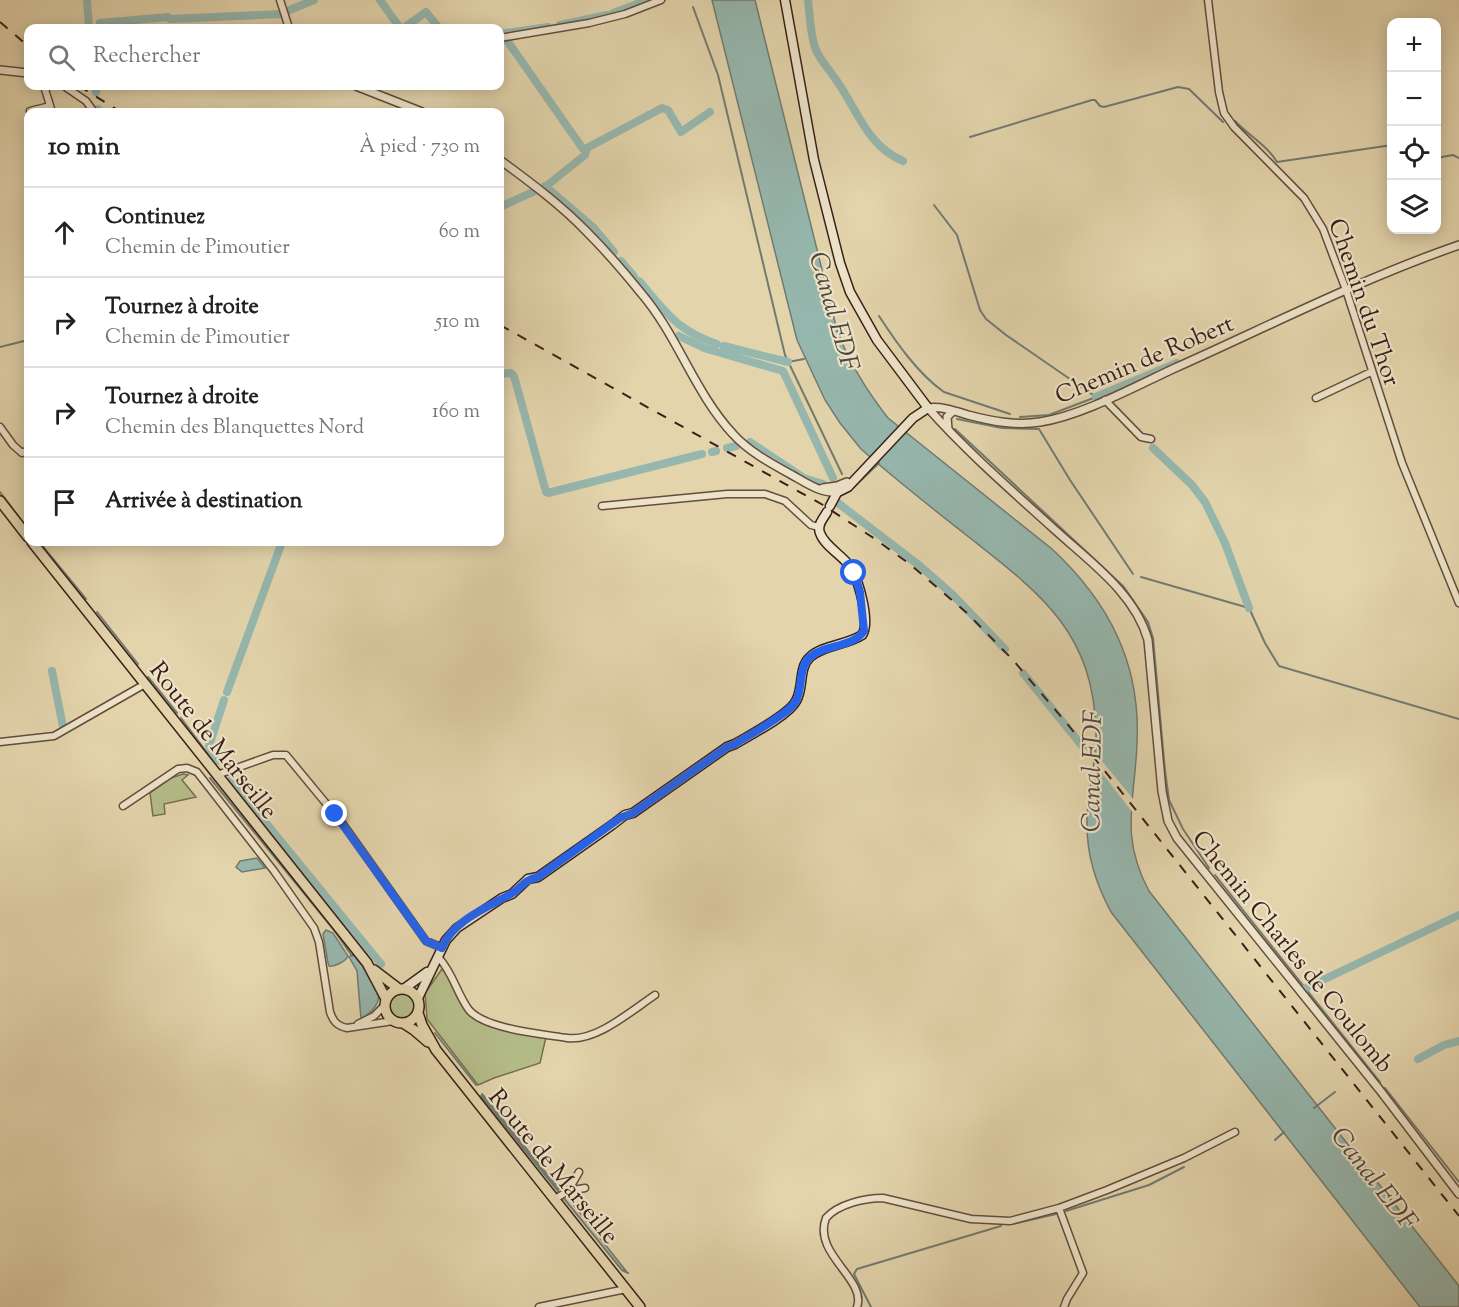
<!DOCTYPE html>
<html lang="fr">
<head>
<meta charset="utf-8">
<style>
	body { margin:0; font-family:"Sorts Mill Goudy",serif; background:#f6f6f6; color:#222 }
	.controls { position:absolute; right:18px; top:18px; display:grid; overflow:hidden; border-radius:12px; box-shadow:0 3px 15px #0003 }
	.controls button { width:54px; height:54px; display:grid; place-items:center; padding:0; border:0; border-bottom:2px solid #e0e0e0; background:#fff; color:#222; font:30px sans-serif }
	.stop { position:absolute; width:18px; height:18px; margin:-14px; border:4px solid #2563eb; border-radius:50%; background:#fff }
	.stop.end { background:#2563eb; border-color:#fff; box-shadow:0 2px 6px #0008 }
	.list { margin:0; padding:0; list-style:none }
	h2 { display:flex; justify-content:space-between; align-items:center; height:78px; margin:0; padding:0 24px; font-size:26px }
	h2 small { font-size:20px; font-weight:400; color:#767676 }
	.list li { display:grid; grid-template-columns:39px 1fr auto; gap:18px; align-items:center; box-sizing:border-box; height:90px; padding:0 24px; border-top:2px solid #e0e0e0 }
	.list b { display:block; font-size:22px; white-space:nowrap }
	.list p { margin:0; font-size:20px; white-space:nowrap; color:#767676 }
	.list em { font-size:20px; font-style:normal; color:#767676 }
	.icon { flex:none; width:33px; height:33px; fill:none; stroke:currentColor; stroke-width:2; stroke-linecap:round; stroke-linejoin:round }
	.map { position:relative; flex:none; width:1459px; height:1307px; overflow:hidden }
	.search { position:absolute; background:#fff; box-shadow:0 3px 15px #0003; left:24px; top:24px; width:480px; height:66px; display:flex; align-items:center; gap:15px; box-sizing:border-box; padding:0 21px; border-radius:12px; color:#767676; font-size:22px }
	.panel { position:absolute; background:#fff; box-shadow:0 3px 15px #0003; left:24px; top:108px; width:480px; height:438px; border-radius:12px }
	.map>svg:first-child { display:block }
	.green { fill:#b4bd89; stroke:#766e50; stroke-width:1.5 }
	.water { fill:#96b7ae; stroke:#717b72; stroke-width:1.5 }
	.pier { fill:#e3d4ac }
	.lines { fill:none; stroke-linecap:round; stroke-linejoin:round }
	.stream { stroke:#717b72; stroke-width:2 }
	.canal { stroke:#96b7ae; stroke-width:8 }
	.minor-casing { stroke:#644d3c; stroke-width:9 }
	.tertiary-casing { stroke:#644d3c; stroke-width:10 }
	.secondary-casing { stroke:#392017; stroke-width:11 }
	.primary-casing { stroke:#392017; stroke-width:12 }
	.minor { stroke:#ede3c9; stroke-width:6 }
	.tertiary { stroke:#ede3c9; stroke-width:7 }
	.secondary { stroke:#ede3c9; stroke-width:8 }
	.primary { stroke:#e3d4ac; stroke-width:9 }
	.rail { stroke:#392017; stroke-width:2; stroke-dasharray:10 10; stroke-linecap:butt }
	.route { stroke:#2563eb; stroke-width:8 }
	.labels { text-anchor:middle; stroke-width:4.5; stroke-linejoin:round; paint-order:stroke }
	.street-label { font-size:24px; fill:#392017; stroke:#ede3c9 }
	.water-label { font-size:26px; font-style:italic; fill:#50463d; stroke:#ede3c9 }
</style>
</head>
<body>
<div class="map">
<svg width="1459" height="1307" viewBox="0 0 1459 1307">
	<rect width="100%" height="100%" fill="#e3d4ac"/>
	<filter id="stains"><feTurbulence type="fractalNoise" baseFrequency=".00333" numOctaves="4"/><feColorMatrix values="0 0 0 0 .2 0 0 0 0 .09 0 0 0 0 .02 0 0 0 .5 -.17"/></filter>
	<radialGradient id="worn" r=".72"><stop offset=".6" stop-color="#630" stop-opacity="0"/><stop offset="1" stop-color="#630" stop-opacity=".3"/></radialGradient>
	<path class="green" d="M183 774 188 775 182 780 196 797 164 804 165 814 153 816 150 793 171 778Z
		M442 969C453 980 458 997 466 1010 478 1030 524 1033 546 1037L540 1063 494 1078 478 1085 427 1019 425 993Z
		M390 1006a12 12 0 1 1 24 0a12 12 0 1 1-24 0Z"/>
	<path class="water" d="M712 0H755L837 330C849 363 867 391 888 418L1052 549C1109 602 1141 664 1137 743 1135 801 1119 835 1149 891L1459 1286V1307H1420L1111 912C1097 886 1087 856 1087 826 1086 794 1097 763 1096 731 1093 632 1041 594 970 538 933 509 896 480 861 449L840 423 825 400 797 340Z
		M257 858 265 868 242 872 236 867 240 861Z
		M326 930 333 933 348 956C346 961 335 967 329 966L328 963 323 934Z
		M353 954C371 978 396 998 361 1019L357 971 349 957Z"/>
	<path class="pier" d="M1092 749 1135 801 1133 813 1091 759Z"/>
	<g class="lines">
		<path class="stream" d="M693 7 718 75 785 355 842 474
			M1235 121C1248 135 1267 145 1277 162L1392 145
			M970 137 1092 100H1095L1100 106 1104 107 1178 87 1189 89 1223 122
			M1436 158 1453 155 1459 158
			M934 205 957 235 980 310 986 319 1006 335 1096 397
			M879 316C896 342 918 374 944 392L1010 414
			M0 347 28 340
			M788 362 804 359
			M1020 417 1049 415 1096 397
			M957 419 1002 428 1039 429 1070 480 1133 574
			M955 429 1124 587 1148 622 1153 638 1165 771 1169 800 1183 829 1209 868
			M855 486 879 463
			M0 492 28 529
			M40 543 86 599
			M1141 577 1249 608 1265 643 1279 666 1459 719
			M97 612 138 664
			M148 677 177 713
			M181 718 214 762
			M210 778 334 930 352 956
			M231 783 345 926 349 924
			M1215 875 1380 1082
			M435 1033 476 1085
			M1385 1088 1459 1182
			M482 1094 559 1189
			M481 1096 622 1270 628 1273
			M1314 1108 1335 1092
			M1275 1140 1284 1132
			M568 1198 626 1271
			M1066 1211 1149 1185 1184 1167
			M1013 1224 1056 1214
			M871 1307 854 1274 857 1269 1001 1226"/>
		<path class="canal" d="M87 0 89 28
			M380 0 400 28
			M808 0C810 16 810 35 816 50 821 61 828 68 834 77 856 106 866 146 903 161
			M285 12 314 0
			M613 13 648 0
			M100 23 168 17 170 19 281 14
			M560 25 607 15
			M405 27 426 12 439 28
			M500 34 548 27
			M506 39 583 149 587 148
			M95 86 96 92
			M98 109 99 112
			M545 186 593 227 614 252
			M545 187 585 155 587 148 662 108 668 110 681 132 710 112
			M500 207 537 190
			M621 261 634 276
			M639 281C666 312 676 330 717 344
			M679 336 704 348 783 371 833 478
			M724 346 788 362
			M500 374 511 373 514 376 546 492 548 493 702 454
			M1096 397 1177 363
			M750 442 804 478 823 484
			M727 448 736 446
			M1153 448 1192 485 1205 502 1225 543 1249 608
			M712 452 716 451
			M838 503 920 566 952 594 1005 649
			M52 671 63 727
			M1023 673 1083 747
			M227 692 282 542
			M218 761 209 746 224 700
			M231 780 381 964
			M1306 988 1459 915
			M1418 1059 1444 1045 1459 1041"/>
		<g class="minor-casing">
			<path id="minor" d="M280 0 289 28
				M1208 0 1219 92 1224 113 1234 127 1304 198 1323 229 1346 290 1402 463 1459 603
				M500 38 589 23 625 14 661 0
				M44 86 52 112
				M64 86 86 101 94 112
				M30 111 50 106
				M1316 398 1371 372
				M1105 400 1141 437 1151 439
				M0 427 13 445 22 453 28 450
				M602 506 727 494H765L785 501 811 525 819 527
				M0 742 54 736 145 684
				M217 775 273 755H286L343 824 426 941 443 948
				M123 806 178 769 187 768 197 772 274 871 314 928 319 942 330 1012C333 1021 337 1026 347 1028L393 1021
				M439 958C453 973 457 994 469 1010 485 1029 542 1034 567 1038 596 1042 631 1011 655 995
				M358 1024 374 1016 384 1006
				M568 1191 585 1188
				M555 1199 568 1191 579 1172
				M1059 1208 1083 1273 1067 1299 1064 1307
				M539 1307 626 1289
				M857 1307C867 1279 812 1254 826 1218 838 1204 865 1198 883 1198L971 1219 1010 1221 1059 1208 1107 1190 1184 1158 1235 1132"/>
		</g>
		<g class="tertiary-casing">
			<path id="tertiary" d="M0 70 28 73
				M356 86 422 112
				M500 160C530 182 561 205 587 232 606 251 624 272 641 293 678 336 694 392 733 434 748 451 772 464 792 475 806 483 822 494 838 492
				M928 408C966 451 1011 490 1054 529 1089 561 1135 593 1148 640L1162 791 1168 821 1177 838 1379 1089 1459 1194
				M928 408C941 406 955 411 968 415 991 421 1015 426 1040 422 1081 416 1136 386 1175 368 1269 326 1361 279 1459 245
				M948 429 947 417 953 411
				M823 488 837 486 847 482"/>
		</g>
		<g class="secondary-casing">
			<path id="secondary" d="M785 0 814 160 840 263 850 292 877 340 928 408 913 418 848 487 838 492
				M830 506 839 489
				M405 988 427 972
				M418 998 446 940 457 928 502 898 512 894 528 879 538 877 612 825 625 815 633 813 727 747 735 744C750 735 789 715 796 701 804 688 798 668 810 657 823 645 847 645 862 635 871 622 858 576 848 564 840 554 824 545 820 533 817 525 823 519 827 512"/>
		</g>
		<g class="primary-casing">
			<path id="primary" d="M0 501 28 537
				M32 542 367 963 386 999
				M374 970 399 989
				M385 1006a17 17 0 1 1 34 0a17 17 0 1 1-34 0Z
				M418 1013 422 1025 436 1050 640 1307
				M403 1023 414 1030 428 1042"/>
		</g>
		<use href="#minor" class="minor"/>
		<use href="#tertiary" class="tertiary"/>
		<use href="#secondary" class="secondary"/>
		<use href="#primary" class="primary"/>
		<path class="rail" d="M0 22 28 46
			M79 86 121 112
			M500 325 823 505 875 539 911 565 967 613 1013 660 1069 726 1459 1216"/>
	</g>
	<g class="lines">
		<path class="route" d="M335 814 426 941 442 948C452 921 488 907 511 894 523 887 522 881 538 877L620 818 633 813 727 747 735 744C749 735 789 714 796 701 803 688 798 668 810 657 825 644 852 648 864 631L860 592 854 573"/>
	</g>
	<g class="labels">
		<g class="street-label">
			<text transform="translate(1365 302) rotate(71)" y="8">Chemin du Thor</text>
			<text transform="translate(1144 359) rotate(-23)" y="8">Chemin de Robert</text>
			<text transform="translate(214 740) rotate(52)" y="8">Route de Marseille</text>
			<text transform="translate(1293 951) rotate(51)" y="8">Chemin Charles de Coulomb</text>
			<text transform="translate(554 1166) rotate(51)" y="8">Route de Marseille</text>
		</g>
		<g class="water-label">
			<text transform="translate(835 311) rotate(74)" y="9">Canal EDF</text>
			<text transform="translate(1091 771) rotate(-89)" y="9">Canal EDF</text>
			<text transform="translate(1375 1178) rotate(52)" y="9">Canal EDF</text>
		</g>
	</g>
	<rect width="100%" height="100%" filter="url(#stains)"/>
	<rect width="100%" height="100%" fill="url(#worn)"/>
</svg>
<div class="controls">
<button>+</button>
<button>−</button>
<button><svg class="icon" aria-label="locate" viewBox="0 0 24 24"><circle cx="12" cy="12" r="6"/><path d="M12 2v4M12 18v4M2 12h4M18 12h4"/></svg></button>
<button><svg class="icon" aria-label="layers" viewBox="0 0 24 24"><path d="M12 4l9 5-9 5-9-5zM3 14l9 5 9-5"/></svg></button>
</div>
<div class="stop" style="left:854px;top:573px"></div>
<div class="stop end" style="left:335px;top:814px"></div>
<div class="search"><svg class="icon" aria-label="search" viewBox="0 0 24 24"><circle cx="10" cy="10" r="6"/><path d="M15 15l6 6"/></svg>Rechercher</div>
<section class="panel">
<h2>10 min<small>À pied · 730 m</small></h2>
<ul class="list">
<li><svg class="icon" aria-label="ahead" viewBox="0 0 24 24"><path d="M12 20V5M6 11l6-6 6 6"/></svg><div><b>Continuez</b><p>Chemin de Pimoutier</p></div><em>60 m</em></li>
<li><svg class="icon" aria-label="right" viewBox="0 0 24 24"><path d="M7 20v-9h11M14 6l5 5-5 5"/></svg><div><b>Tournez à droite</b><p>Chemin de Pimoutier</p></div><em>510 m</em></li>
<li><svg class="icon" aria-label="right" viewBox="0 0 24 24"><path d="M7 20v-9h11M14 6l5 5-5 5"/></svg><div><b>Tournez à droite</b><p>Chemin des Blanquettes Nord</p></div><em>160 m</em></li>
<li><svg class="icon" aria-label="arrive" viewBox="0 0 24 24"><path d="M6 21V4h12l-3 4 3 4H6"/></svg><div><b>Arrivée à destination</b></div></li>
</ul>
</section>
</div>
</body>
</html>
